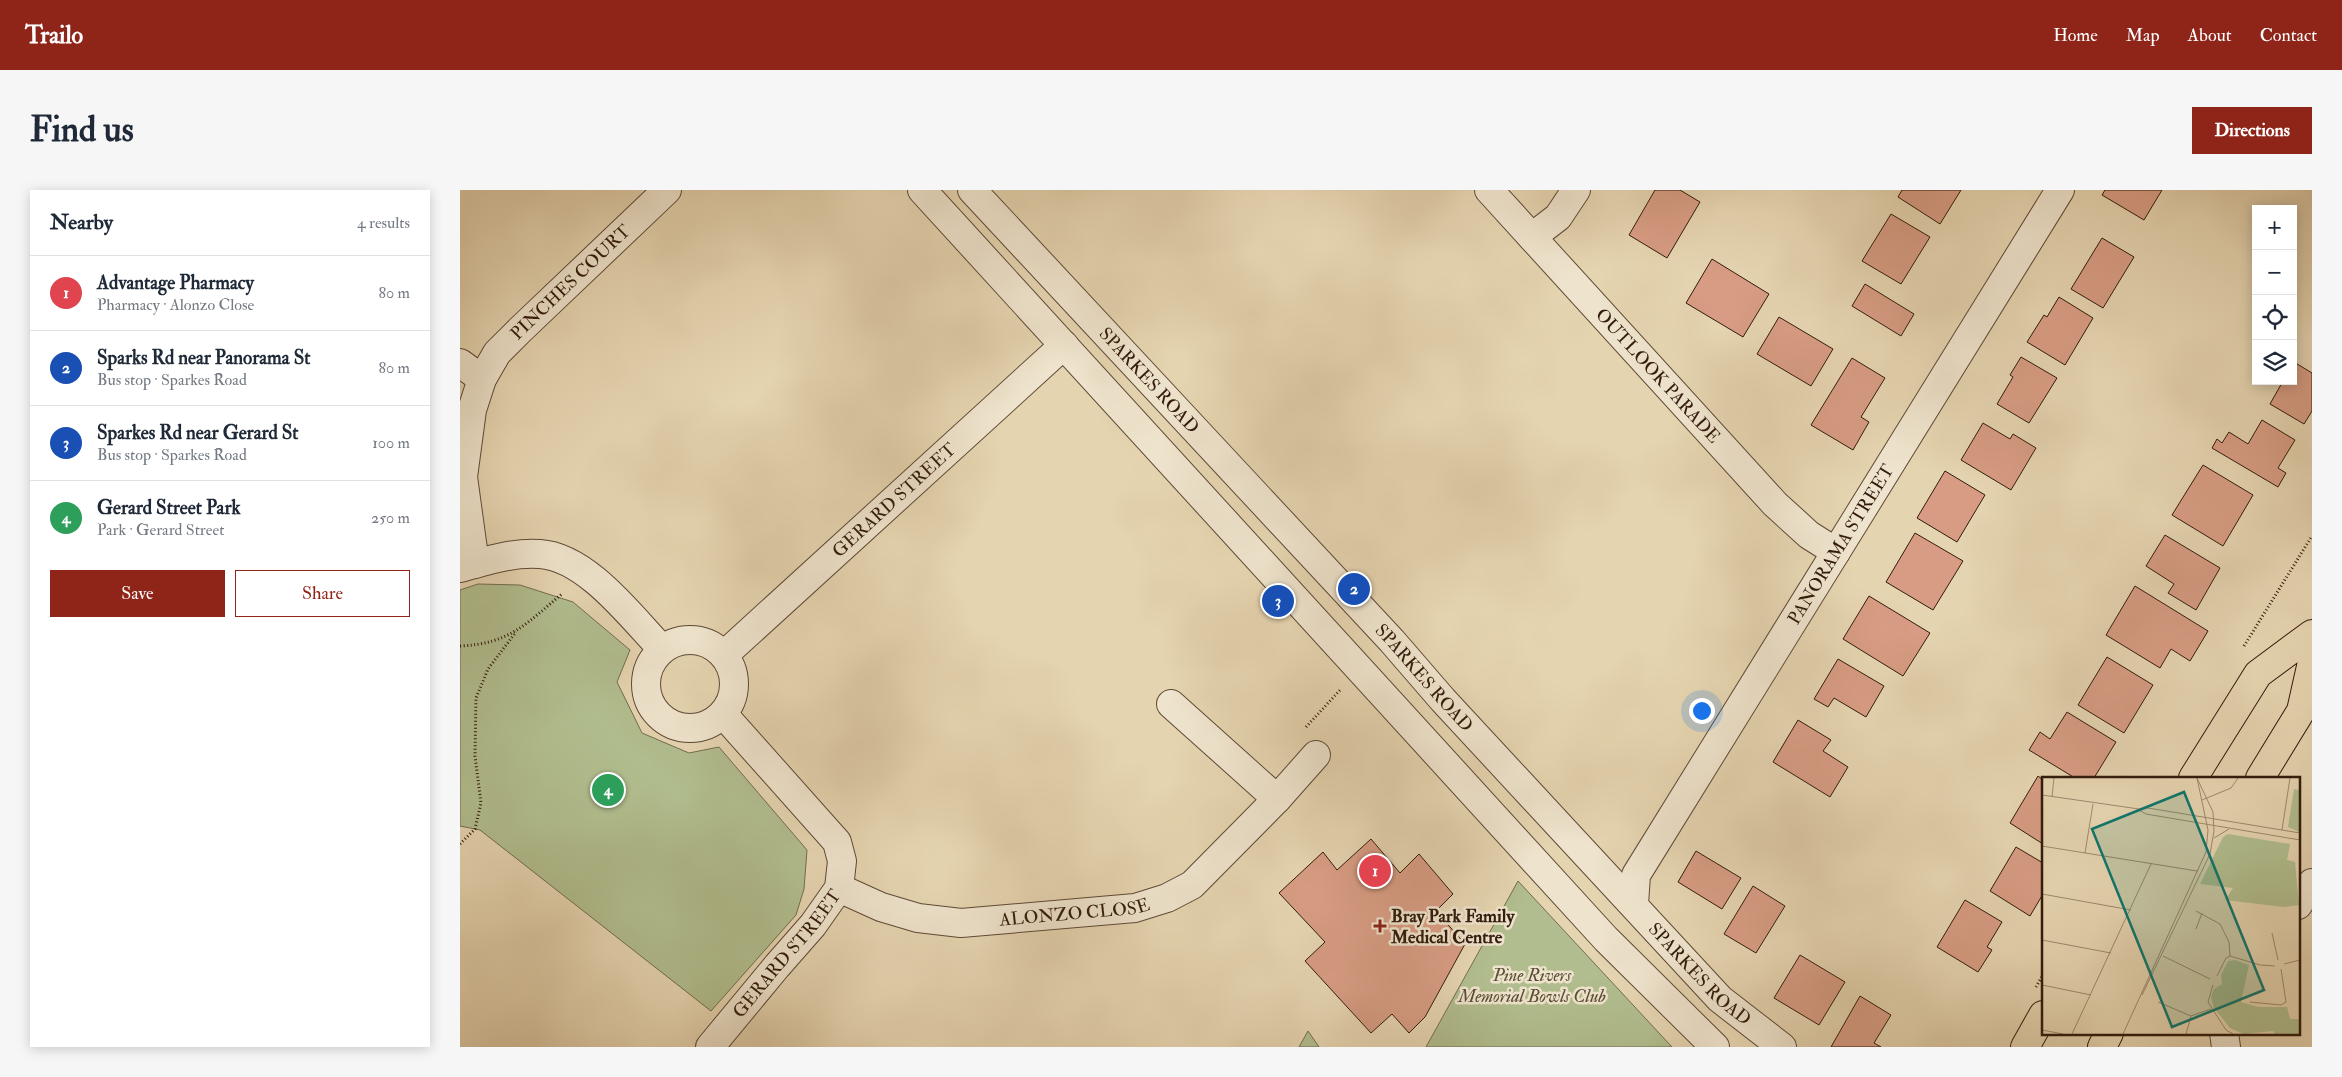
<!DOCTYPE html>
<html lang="en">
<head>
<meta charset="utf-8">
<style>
	body { margin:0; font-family:"IM FELL Double Pica",serif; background:#f6f6f7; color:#1f2937 }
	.controls { position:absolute; right:15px; top:15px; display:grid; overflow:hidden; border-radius:0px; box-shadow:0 2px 12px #0003 }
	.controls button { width:45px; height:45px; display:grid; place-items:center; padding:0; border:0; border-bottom:1px solid #e0e1e3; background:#fff; color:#1f2937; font:25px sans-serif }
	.you { position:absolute; left:1241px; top:520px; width:18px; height:18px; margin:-12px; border:4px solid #fff; border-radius:50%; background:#1a73e8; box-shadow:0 0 0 8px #1a73e833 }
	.badge { display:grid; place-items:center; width:32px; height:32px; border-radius:50%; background:#8f2418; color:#fff; font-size:16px; font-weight:700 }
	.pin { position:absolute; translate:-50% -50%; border:2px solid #fff; box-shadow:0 1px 5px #0006 }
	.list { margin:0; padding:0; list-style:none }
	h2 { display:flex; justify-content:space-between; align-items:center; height:65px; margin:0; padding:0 20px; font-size:21px }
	h2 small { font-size:16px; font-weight:400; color:#747a83 }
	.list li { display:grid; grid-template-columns:32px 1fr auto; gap:15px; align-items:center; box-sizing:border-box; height:75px; padding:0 20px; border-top:1px solid #e0e1e3 }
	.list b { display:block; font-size:19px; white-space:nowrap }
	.list p { margin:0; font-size:16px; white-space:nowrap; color:#747a83 }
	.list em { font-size:16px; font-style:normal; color:#747a83 }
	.actions { display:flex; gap:10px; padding:15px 20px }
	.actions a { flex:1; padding:11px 0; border:1px solid #8f2418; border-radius:0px; text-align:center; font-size:18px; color:#8f2418 }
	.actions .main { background:#8f2418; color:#fff }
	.icon { flex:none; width:28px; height:28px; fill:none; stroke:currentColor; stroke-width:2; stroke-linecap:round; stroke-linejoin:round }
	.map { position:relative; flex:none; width:1852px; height:857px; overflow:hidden; border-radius:0px }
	header { display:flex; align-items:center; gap:30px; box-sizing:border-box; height:70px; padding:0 25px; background:#8f2418; color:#fff }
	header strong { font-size:24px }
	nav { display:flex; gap:28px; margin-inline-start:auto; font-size:18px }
	.intro { display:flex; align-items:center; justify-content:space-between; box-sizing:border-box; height:120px; padding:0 30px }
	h1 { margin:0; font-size:35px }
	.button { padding:12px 22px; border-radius:0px; background:#8f2418; color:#fff; font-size:18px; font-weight:700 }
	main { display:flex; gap:30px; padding:0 30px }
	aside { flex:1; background:#fff; border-radius:0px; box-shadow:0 2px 12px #0003 }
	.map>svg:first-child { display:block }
	.green { fill:#b1bd8e; stroke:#726c4e }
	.building { fill:#d79c83; stroke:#321b0d }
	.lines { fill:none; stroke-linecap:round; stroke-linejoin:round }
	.minor-casing { stroke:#5f4936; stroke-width:30 }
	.major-casing { stroke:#321b0d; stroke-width:30 }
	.path { stroke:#321b0d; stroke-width:3; stroke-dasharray:1 2.5; stroke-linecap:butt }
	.minor { stroke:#eee3cc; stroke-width:28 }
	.major { stroke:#e5d4b0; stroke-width:28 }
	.poi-dot { fill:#8f2418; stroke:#eee3cc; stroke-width:2 }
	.labels { text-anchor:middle; stroke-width:5; stroke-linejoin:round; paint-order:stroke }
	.street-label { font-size:18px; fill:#321b0d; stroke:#eee3cc }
	.poi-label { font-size:18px; font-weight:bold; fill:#321b0d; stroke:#eee3cc; text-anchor:start }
	.park-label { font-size:18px; font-style:italic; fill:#584c34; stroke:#eee3cc }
	.inset-road { fill:none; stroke:#9d8a6f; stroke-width:1 }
	.view { fill:#0f766e; fill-opacity:0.15; stroke:#0f766e; stroke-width:2.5 }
	.inset-edge { fill:none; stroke:#321b0d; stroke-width:2.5 }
</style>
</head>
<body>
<header>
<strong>Trailo</strong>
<nav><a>Home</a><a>Map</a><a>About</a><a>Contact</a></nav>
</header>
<div class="intro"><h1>Find us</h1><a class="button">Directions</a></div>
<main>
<aside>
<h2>Nearby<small>4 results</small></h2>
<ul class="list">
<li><span class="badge" style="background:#e0444e">1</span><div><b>Advantage Pharmacy</b><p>Pharmacy · Alonzo Close</p></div><em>80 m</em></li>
<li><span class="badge" style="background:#1a4fb4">2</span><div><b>Sparks Rd near Panorama St</b><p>Bus stop · Sparkes Road</p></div><em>80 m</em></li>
<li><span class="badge" style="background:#1a4fb4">3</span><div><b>Sparkes Rd near Gerard St</b><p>Bus stop · Sparkes Road</p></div><em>100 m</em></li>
<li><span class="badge" style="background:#2e9e5b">4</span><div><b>Gerard Street Park</b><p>Park · Gerard Street</p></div><em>250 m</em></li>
</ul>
<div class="actions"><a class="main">Save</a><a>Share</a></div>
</aside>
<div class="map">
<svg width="1852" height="857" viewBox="0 0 1852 857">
	<rect width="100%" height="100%" fill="#e5d4b0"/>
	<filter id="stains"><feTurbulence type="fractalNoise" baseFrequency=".004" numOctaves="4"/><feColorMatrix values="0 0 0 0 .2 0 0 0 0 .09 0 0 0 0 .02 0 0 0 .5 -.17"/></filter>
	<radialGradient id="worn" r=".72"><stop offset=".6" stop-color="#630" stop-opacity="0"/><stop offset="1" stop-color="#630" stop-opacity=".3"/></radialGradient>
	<path class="green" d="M18 394 60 395 113 412 170 460 157 492 182 543 229 563 259 557 347 660 344 699 336 725 251 821 20 640 0 636V400Z
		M1058 691 1212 857H966Z
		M848 841 859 857H839Z"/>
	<path class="building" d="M1195 0H1220L1240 12 1207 68 1169 45Z
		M1442 0H1501L1480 34 1438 7Z
		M1645 0H1702L1684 30 1642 5Z
		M1431 24 1470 47 1441 94 1402 71Z
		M1642 48 1674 67 1643 118 1611 99Z
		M1252 69 1309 104 1283 147 1226 113Z
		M1405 94 1454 124 1441 146 1392 116Z
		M1599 107 1633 128 1605 175 1567 152 1584 125 1587 127Z
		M1319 127 1373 159 1351 196 1297 164Z
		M1561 167 1597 188 1569 233 1537 214 1553 187 1550 185Z
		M1392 168 1425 188 1401 227 1409 232 1393 260 1351 235Z
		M1834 172 1852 183V221L1844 234 1810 214 1823 191H1833Z
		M1802 230 1835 250 1818 278 1826 283 1818 297 1752 258 1757 249 1762 253 1769 242 1788 254Z
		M1523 233 1550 249 1553 244 1576 258 1551 300 1501 270Z
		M1743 275 1793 305 1763 356 1712 325Z
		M1485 281 1525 305 1497 352 1457 328Z
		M1455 343 1503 371 1473 420 1426 392Z
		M1705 345 1760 378 1736 420 1708 403 1714 394 1686 376Z
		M1675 396 1748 441 1730 471 1711 459 1700 478 1646 445Z
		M1409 406 1470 443 1443 486 1383 449Z
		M1647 467 1693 495 1664 543 1618 515Z
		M1378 469 1424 496 1406 527 1374 508 1368 517 1354 509Z
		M1607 522 1656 552 1634 588H1615L1569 560 1580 542 1590 549Z
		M1338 530 1371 550 1363 561 1388 577 1370 607 1313 572Z
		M1578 586 1583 590V654L1550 633Z
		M911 649 940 683 959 664 993 704 976 721 1005 754 965 827 949 843 932 824 911 843 845 771 865 752 819 703 863 662 877 680Z
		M1556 657 1583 673V704L1570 726 1530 701Z
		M1236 661 1281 688 1262 719 1218 692Z
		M1293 696 1325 716 1296 763 1264 744Z
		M1505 710 1542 732 1527 757 1532 760 1518 782 1477 757Z
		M1340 765 1385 792 1359 835 1314 808Z
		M1400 806 1431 825 1414 853 1421 857H1371Z"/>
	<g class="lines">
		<g class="minor-casing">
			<g id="minor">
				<path d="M462 0 1146 749 1255 857"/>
				<path id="s1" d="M512 0 932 451 983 510 1260 809 1322 857"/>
				<path id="s2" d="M1029 0 1315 314 1349 345 1376 362"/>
				<path d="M1072 47 1098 27 1116 0"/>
				<path d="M0 173 22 189 12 220 3 287 15 374"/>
				<path id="s3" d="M22 189 37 163 60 140 207 0"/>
				<path d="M0 378C26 371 52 362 80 364 127 367 172 428 202 459"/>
				<circle cx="230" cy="494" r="44"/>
				<path id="s4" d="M264 465 604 155"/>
				<path d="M711 514 817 609"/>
				<path id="s5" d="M379 698 421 717 458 728 501 733 675 718 707 708 732 695 817 609 856 565"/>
				<path id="s6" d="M1174 714 1176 685 1600 0"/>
				<path d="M1838 715 1852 693"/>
				<path d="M1764 843 1766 857"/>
				<path id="s7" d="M250 857 317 776 353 735 379 698 382 671 377 652 263 524"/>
			</g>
		</g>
		<g class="major-casing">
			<path id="major" d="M1733 588 1798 484 1852 444
				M1800 588 1841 521 1852 472
				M1565 857 1583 825
				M1642 857 1649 843"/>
		</g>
		<path class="path" d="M0 456C50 454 67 433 103 403
			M1784 456 1852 346
			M846 537 881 499
			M0 654 15 639 21 613 15 566 16 508 28 479 56 442
			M1576 797 1583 785"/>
		<use href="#minor" class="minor"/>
		<use href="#major" class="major"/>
	</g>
	<path class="poi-dot" d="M917.5 728.5h5v5h5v5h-5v5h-5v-5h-5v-5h5z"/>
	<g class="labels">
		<g class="street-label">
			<text dy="6" stroke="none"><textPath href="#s3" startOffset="132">PINCHES COURT</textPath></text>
			<text dy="6" stroke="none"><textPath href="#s2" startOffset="251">OUTLOOK PARADE</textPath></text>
			<text dy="6" stroke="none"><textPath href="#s1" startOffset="260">SPARKES ROAD</textPath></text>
			<text dy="6" stroke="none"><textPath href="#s4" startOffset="230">GERARD STREET</textPath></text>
			<text dy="6" stroke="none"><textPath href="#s6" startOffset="418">PANORAMA STREET</textPath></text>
			<text dy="6" stroke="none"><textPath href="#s1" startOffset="665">SPARKES ROAD</textPath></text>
			<text dy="6" stroke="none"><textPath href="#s5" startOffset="242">ALONZO CLOSE</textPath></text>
			<text dy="6" stroke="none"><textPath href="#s7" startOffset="121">GERARD STREET</textPath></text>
			<text dy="6" stroke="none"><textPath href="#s1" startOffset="1070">SPARKES ROAD</textPath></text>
		</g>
		<g class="poi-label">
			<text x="931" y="732">Bray Park Family<tspan x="931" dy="21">Medical Centre</tspan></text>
		</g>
		<g class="park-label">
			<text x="1072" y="791">Pine Rivers<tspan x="1072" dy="21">Memorial Bowls Club</tspan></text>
		</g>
	</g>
	<g transform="translate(1582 587)">
		<rect width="258" height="258" fill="#e5d4b0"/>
		<path d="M252 12 257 13V55L246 50ZM186 57 248 67 245 83 253 85 257 128 242 130 183 123 191 111 158 107 181 60ZM193 183 207 188 199 225 216 230H245L248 242H257V257H233L231 254 202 257 188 251 172 231 169 220 172 212 180 207 179 198 186 184Z" fill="#b1bd8e"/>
		<path class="inset-road" d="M0 18 97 32 106 31 258 56M10 20 12 1M160 23 189 11 196 1M97 33 104 37 258 63M240 53 248 1M172 61 187 52M0 69 155 94M43 76 51 27M0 117 89 133M154 134 178 147 187 165 188 179M154 152 160 136M230 156 236 183M0 163 69 176M121 179 168 202M242 187 258 183M175 199 184 181 188 179 218 188 233 189M0 208 49 218M171 208 166 225 184 253 191 257M100 218 168 77 172 54 171 35 155 1M116 225 149 239M208 225 239 228 244 225 239 192M0 253 21 257M30 257 109 87M81 257 164 75 166 53 155 1M144 257 149 239 169 232"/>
		<path class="view" d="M142 15 222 213 130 250 50 52Z"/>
		<rect width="258" height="258" class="inset-edge"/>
	</g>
	<rect width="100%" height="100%" filter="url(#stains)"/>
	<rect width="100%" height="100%" fill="url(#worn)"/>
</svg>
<div class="controls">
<button>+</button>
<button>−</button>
<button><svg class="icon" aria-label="locate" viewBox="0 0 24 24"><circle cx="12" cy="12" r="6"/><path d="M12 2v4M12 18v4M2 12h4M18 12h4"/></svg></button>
<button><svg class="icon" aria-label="layers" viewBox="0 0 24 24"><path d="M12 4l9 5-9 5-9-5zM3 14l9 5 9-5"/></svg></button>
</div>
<div class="you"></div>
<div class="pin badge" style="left:915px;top:681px;background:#e0444e">1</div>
<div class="pin badge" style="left:894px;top:399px;background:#1a4fb4">2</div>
<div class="pin badge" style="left:818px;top:411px;background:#1a4fb4">3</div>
<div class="pin badge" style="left:148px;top:600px;background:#2e9e5b">4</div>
</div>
</main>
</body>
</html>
